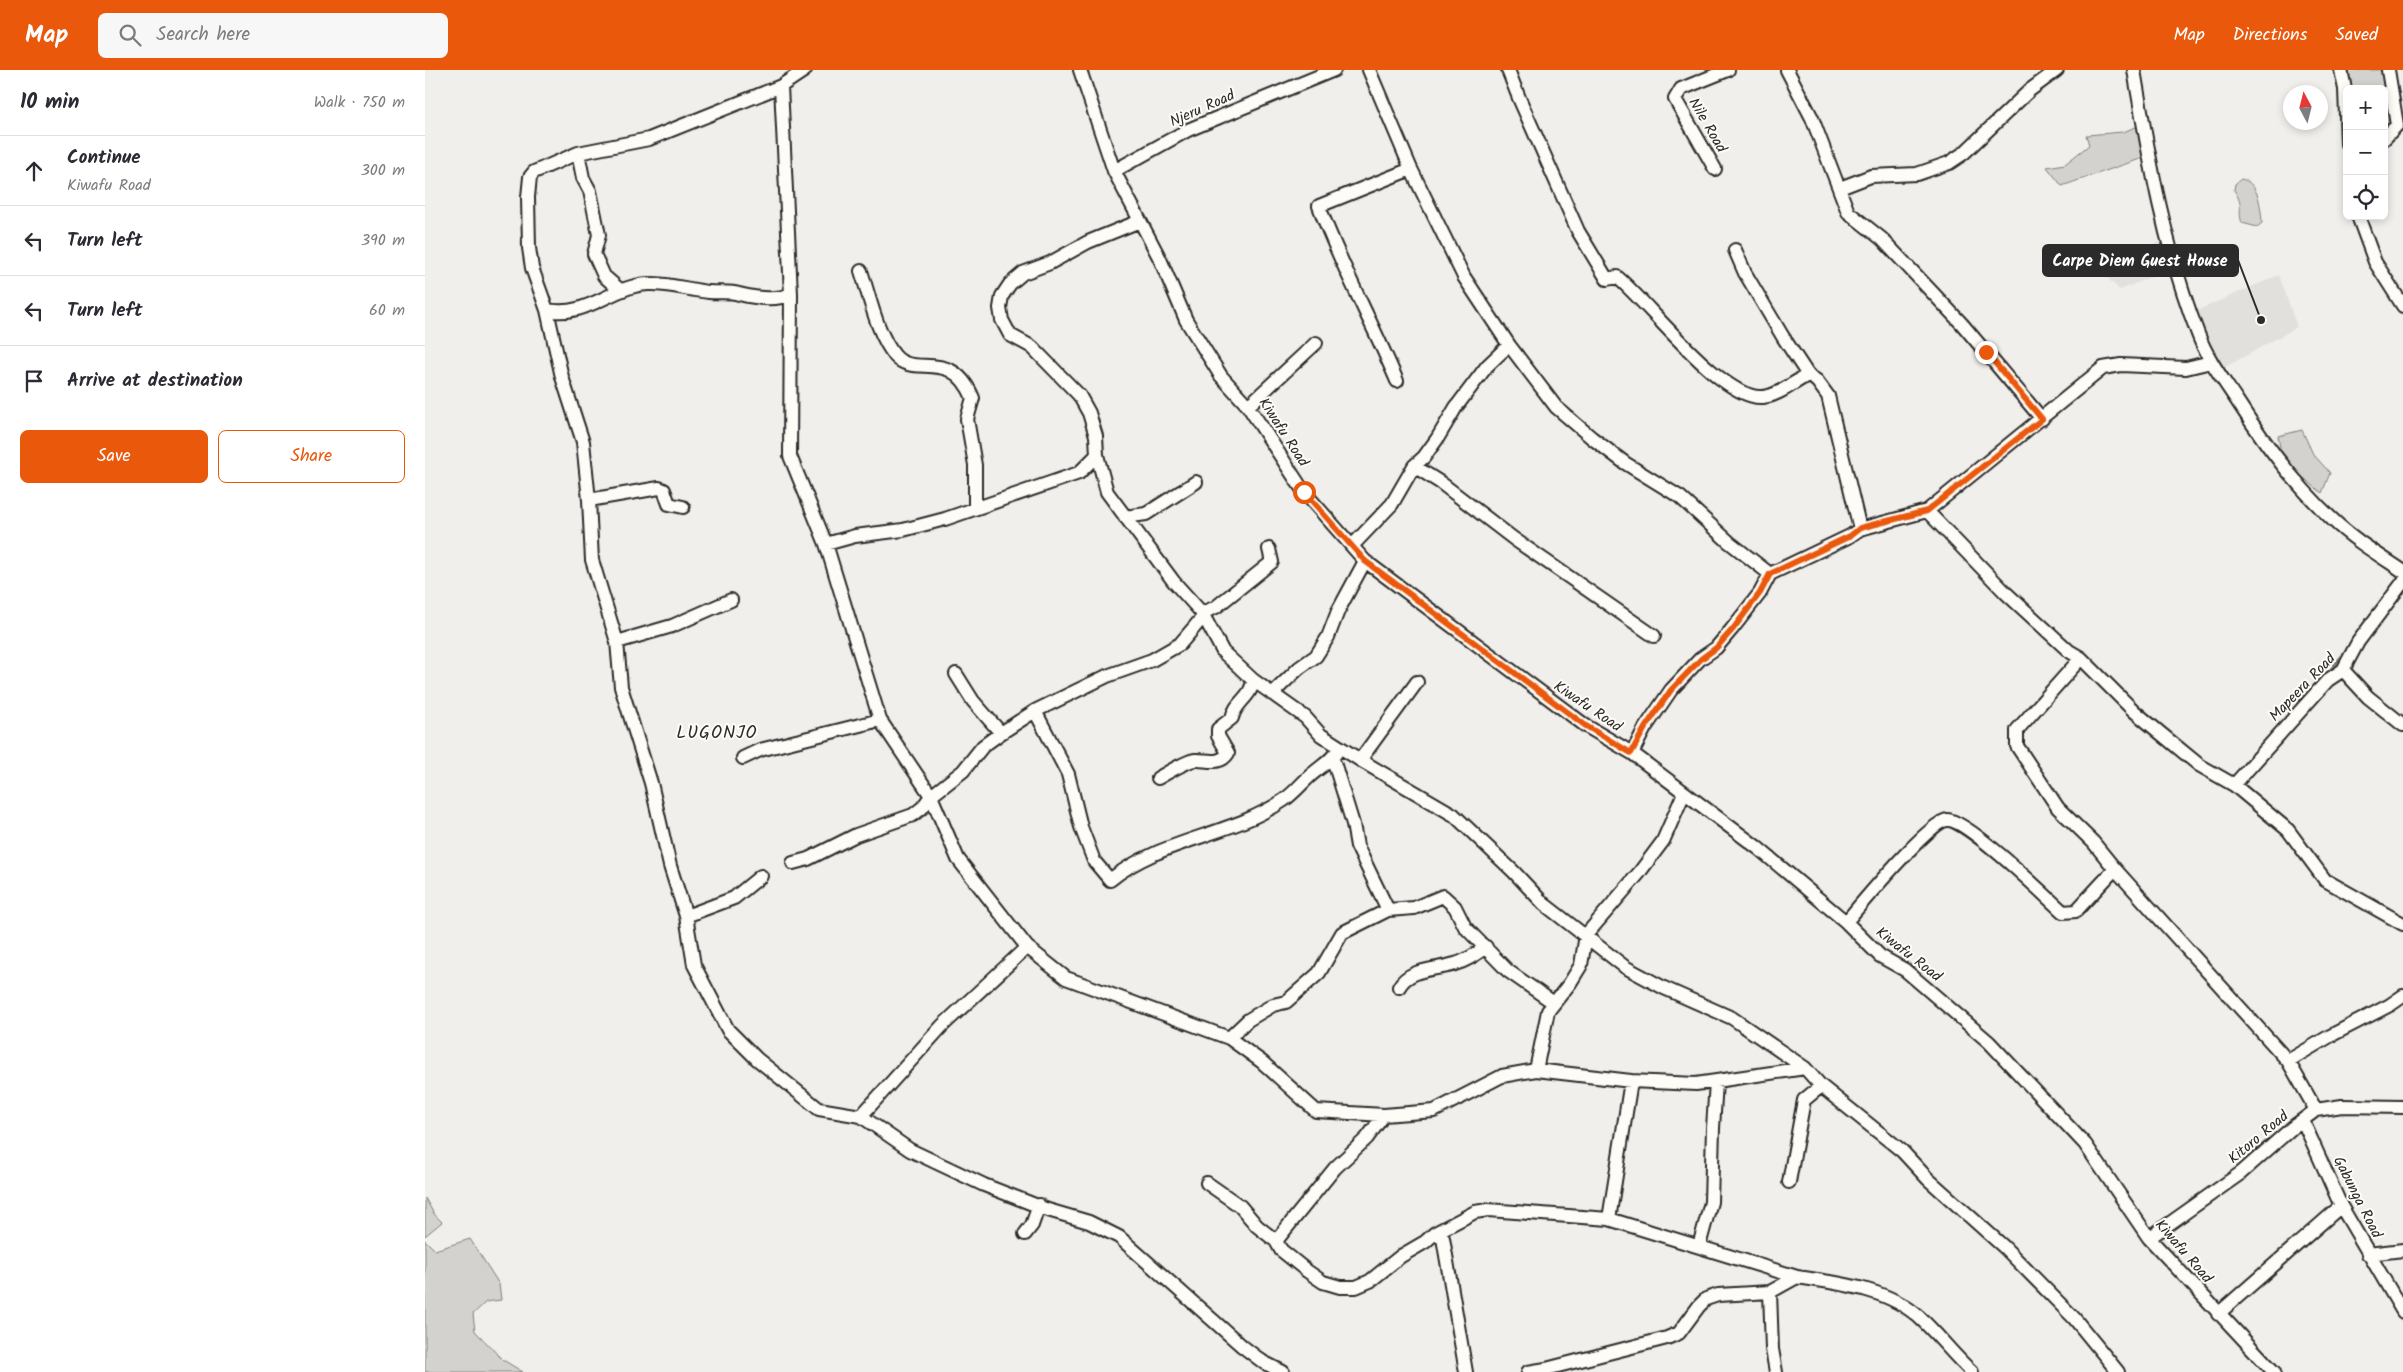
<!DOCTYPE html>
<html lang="en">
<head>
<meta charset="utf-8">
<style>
	body { margin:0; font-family:Kalam,sans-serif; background:#f7f7f7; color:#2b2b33 }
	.controls { position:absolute; right:15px; top:15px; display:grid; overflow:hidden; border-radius:8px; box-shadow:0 2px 8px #0003 }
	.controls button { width:45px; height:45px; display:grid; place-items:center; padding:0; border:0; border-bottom:1px solid #e1e1e2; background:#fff; color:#2b2b33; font:25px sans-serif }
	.compass { position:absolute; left:1858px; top:15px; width:45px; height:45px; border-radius:50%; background:#fff; box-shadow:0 2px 8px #0003; rotate:353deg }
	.stop { position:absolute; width:15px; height:15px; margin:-11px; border:4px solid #ea580c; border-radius:50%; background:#fff }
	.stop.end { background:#ea580c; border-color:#fff; box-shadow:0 1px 5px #0008 }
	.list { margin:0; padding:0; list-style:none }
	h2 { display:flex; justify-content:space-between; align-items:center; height:65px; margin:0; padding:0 20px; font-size:21px }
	h2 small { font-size:16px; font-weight:400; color:#7c7c81 }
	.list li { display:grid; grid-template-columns:32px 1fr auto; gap:15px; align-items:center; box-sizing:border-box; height:70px; padding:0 20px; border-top:1px solid #e1e1e2 }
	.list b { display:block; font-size:19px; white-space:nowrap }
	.list p { margin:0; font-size:16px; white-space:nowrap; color:#7c7c81 }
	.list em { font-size:16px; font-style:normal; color:#7c7c81 }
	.actions { display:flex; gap:10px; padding:15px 20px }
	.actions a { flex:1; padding:11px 0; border:1px solid #ea580c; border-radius:8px; text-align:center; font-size:18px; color:#ea580c }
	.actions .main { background:#ea580c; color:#fff }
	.icon { flex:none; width:28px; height:28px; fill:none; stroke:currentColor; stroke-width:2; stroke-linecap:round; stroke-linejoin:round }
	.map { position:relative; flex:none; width:1978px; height:1302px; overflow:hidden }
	header { display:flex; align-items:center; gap:30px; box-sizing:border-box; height:70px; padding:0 25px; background:#ea580c; color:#fff }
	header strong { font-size:24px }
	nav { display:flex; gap:28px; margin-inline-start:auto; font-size:18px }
	.search { width:350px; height:45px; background:#f7f7f7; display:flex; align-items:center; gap:12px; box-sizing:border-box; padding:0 18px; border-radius:8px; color:#7c7c81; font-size:19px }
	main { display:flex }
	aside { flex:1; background:#fff }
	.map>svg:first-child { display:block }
	.built { fill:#e1e0dc }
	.green { fill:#d3d2cf; stroke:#7f7e7d }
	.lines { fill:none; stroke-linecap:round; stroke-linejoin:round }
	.stream { stroke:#777775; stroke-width:2.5 }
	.minor-casing { stroke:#2b2b2b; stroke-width:16 }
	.minor { stroke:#fdfcf7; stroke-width:12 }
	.route { stroke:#ea580c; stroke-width:6 }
	.labels { text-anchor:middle; stroke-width:4; stroke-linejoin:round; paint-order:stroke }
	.street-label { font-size:15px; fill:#2b2b2b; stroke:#fdfcf7 }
	.quarter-label { font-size:18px; letter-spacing:1px; fill:#2b2b2b; stroke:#fdfcf7 }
	.leader { fill:none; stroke:#2b2b2b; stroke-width:2 }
	.callout-dot { fill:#2b2b2b; stroke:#fdfcf7; stroke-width:2 }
	.callout { fill:#2b2b2b; stroke:#2b2b2b; stroke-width:2 }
	.callout-label { font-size:16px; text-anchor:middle; font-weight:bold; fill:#fff }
</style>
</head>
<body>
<header>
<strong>Map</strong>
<div class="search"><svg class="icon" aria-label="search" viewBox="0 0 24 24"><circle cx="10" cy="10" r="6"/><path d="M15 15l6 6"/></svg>Search here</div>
<nav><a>Map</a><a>Directions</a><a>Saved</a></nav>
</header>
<main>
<aside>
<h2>10 min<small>Walk · 750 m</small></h2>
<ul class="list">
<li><svg class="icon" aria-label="ahead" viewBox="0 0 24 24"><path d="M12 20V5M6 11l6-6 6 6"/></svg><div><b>Continue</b><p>Kiwafu Road</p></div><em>300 m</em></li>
<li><svg class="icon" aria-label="left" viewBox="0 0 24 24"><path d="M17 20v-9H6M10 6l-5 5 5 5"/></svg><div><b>Turn left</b></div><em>390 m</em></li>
<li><svg class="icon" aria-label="left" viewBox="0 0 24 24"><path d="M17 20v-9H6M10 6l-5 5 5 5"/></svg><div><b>Turn left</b></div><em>60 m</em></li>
<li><svg class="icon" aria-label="arrive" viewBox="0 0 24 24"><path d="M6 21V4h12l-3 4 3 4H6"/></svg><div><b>Arrive at destination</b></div></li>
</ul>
<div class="actions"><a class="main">Save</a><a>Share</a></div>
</aside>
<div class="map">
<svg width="1978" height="1302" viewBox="0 0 1978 1302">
	<rect width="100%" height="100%" fill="#f0efeb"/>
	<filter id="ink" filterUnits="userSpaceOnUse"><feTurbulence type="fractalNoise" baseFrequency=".02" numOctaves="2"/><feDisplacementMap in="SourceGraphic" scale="10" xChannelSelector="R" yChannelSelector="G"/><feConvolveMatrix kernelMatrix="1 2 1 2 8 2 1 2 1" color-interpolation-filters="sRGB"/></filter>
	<g filter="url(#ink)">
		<path class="built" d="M1736 172 1745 199 1695 220 1667 194Z
			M1854 205 1872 257 1797 299 1781 270 1771 241Z"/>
		<path class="green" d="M1917 0H1960L1969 42 1959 60V19H1922Z
			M1716 55 1718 88 1637 116 1622 97 1640 94 1664 75 1661 65 1698 62Z
			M1816 109C1834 112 1836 138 1837 153L1832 157 1817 153C1812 139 1820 137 1809 120L1810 114Z
			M1877 360 1888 384 1905 403 1897 423 1874 404 1856 383 1853 366Z
			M0 1128 9 1144 17 1152 0 1166Z
			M45 1169 74 1214 76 1230 61 1232 48 1244 50 1261 78 1290 98 1302H0V1170L10 1180Z"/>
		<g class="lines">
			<path class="stream" d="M1906 599 1924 577"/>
			<g class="minor-casing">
				<path id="minor" d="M380 0 356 16 224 69 153 83 109 102 105 107 103 127 104 178 107 198 122 240 137 307 158 372 164 430 167 490 192 572 196 617 226 713 245 796 261 846 269 895 303 960 332 989 394 1039 436 1046 485 1080 559 1115 623 1140 664 1152 694 1167 817 1276 838 1292 858 1302
					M655 0 689 101 735 189 761 250 796 306 823 336 879 422 940 491 1161 656 1207 683 1333 778 1421 852 1455 886 1480 900 1564 972 1660 1074 1724 1168 1849 1302
					M944 0 986 99 1039 207 1084 275 1131 337 1167 368 1200 393 1255 427 1304 472 1345 504
					M1083 0 1094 28 1153 161 1182 209 1192 207C1223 232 1297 331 1338 327 1353 326 1369 312 1383 305
					M1362 0 1387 48 1423 142 1457 169 1537 254 1617 349
					M1709 0C1724 89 1740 180 1773 264 1782 288 1797 308 1811 329 1839 373 1869 414 1908 450 1929 470 1954 485 1978 501
					M1916 0 1920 19 1922 74
					M356 16 366 224 365 386 401 474 455 650 506 726 533 789 602 877 641 908 804 968 837 992 891 1041 959 1045
					M1959 69 1972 55 1963 0
					M153 83 158 108 165 121 174 165 169 184 179 206 195 220
					M1290 99 1250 29 1256 19 1303 0
					M689 101 763 60 909 0
					M1415 118 1446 106 1492 104 1524 93 1539 83 1605 20 1632 0
					M1933 146 1950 192 1978 236
					M715 151 663 172 625 193 598 203 585 214 577 226 575 238 577 250 585 265 607 277 654 325 664 343 671 366 672 385 682 422 749 512 777 543 798 582 828 610 880 647 896 665 935 690 1029 745 1089 802 1119 834 1200 897 1239 918 1307 948 1380 998 1396 1016 1477 1081 1503 1109 1579 1177 1649 1248 1693 1302
					M1310 180 1320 203 1358 267 1383 305 1392 311 1403 326 1435 459
					M436 201C445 228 452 264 470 286 490 309 526 276 548 328L542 349 550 395V438
					M122 240C163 248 186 216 223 214 243 213 264 220 284 222 294 223 305 221 314 224 330 228 351 231 366 224
					M972 311C947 252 916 196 894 136L986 99
					M823 336 891 273
					M989 396 1016 413 1089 469 1229 566
					M164 430 234 418 239 420 244 434 258 437
					M1502 441 1581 523 1644 581 1656 588 1709 641 1734 662 1774 695 1809 715 1863 760 1900 810 1978 854
					M700 447 721 444 771 412
					M401 474 430 466 478 460 520 449 654 403 672 385
					M927 476 967 434 989 396 999 387 1012 369 1031 337 1062 296 1084 275
					M777 543 791 537 847 492 844 479
					M192 572 247 556 306 530
					M1656 588 1592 660V676L1633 738 1668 772 1690 799 1863 991 1891 1040
					M1918 600 1943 627 1978 655
					M531 604 548 631 576 663
					M847 624 874 598 891 586 903 567 913 541 940 491
					M610 641 643 704 656 757 669 791 685 810C735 769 807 766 859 730 869 723 876 714 885 706 896 696 907 691 915 677
					M1207 683 1220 658 1246 620 1275 589 1291 578 1307 559 1335 523 1345 504 1425 466 1435 459 1502 441 1678 298 1696 295 1761 298 1786 292
					M318 688 335 680 455 650
					M935 690 992 612
					M733 708C742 703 761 691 770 690 781 689 795 696 803 683L793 666V659L807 648C810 632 827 627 828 610
					M1809 715 1903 610 1918 600 1933 572 1978 512
					M368 793 383 789 431 765 488 745 497 738 506 726 538 701 558 676 576 663 610 641 682 606 727 590 755 574 778 547
					M963 840 989 838 1018 826 1030 837 1040 857 1083 901 1129 933
					M261 846 309 828 336 806
					M1421 852C1435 835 1505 751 1522 750 1540 748 1621 826 1638 842L1651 841 1690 799
					M974 917C984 898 1011 900 1030 894 1042 891 1051 884 1061 877
					M804 968 823 950 848 935 861 932 894 903 917 863 963 840 932 776 928 754 908 689
					M1863 991 1905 966 1965 935 1978 926
					M1111 1000 1123 941 1145 913 1156 895 1161 865 1214 803 1238 771 1259 723
					M436 1046 517 956 602 877
					M1878 1051 1916 1136 1978 1242
					M1364 1112 1379 1030 1396 1016
					M782 1113 815 1136 832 1156 851 1171 856 1180 882 1201 898 1212 915 1217H931L945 1211 976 1186 1000 1172 1010 1163 1050 1142 1063 1140 1184 1149 1372 1207C1412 1213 1462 1218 1494 1247 1513 1264 1528 1285 1547 1302
					M1184 1149 1206 1011
					M1010 1163 1018 1168 1041 1302
					M600 1164 607 1155 614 1135
					M1724 1168 1816 1103 1868 1057 1891 1040 1917 1036 1978 1037
					M851 1171 910 1098 942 1068 959 1045 1009 1041 1077 1006 1111 1000 1206 1011 1271 1014 1380 998
					M1274 1176 1286 1132 1288 1058 1291 1012
					M1943 1184 1978 1180
					M1345 1222 1347 1279 1351 1302
					M1793 1244 1916 1136
					M1103 1302 1121 1299 1242 1268 1254 1263 1274 1236 1281 1229 1293 1225 1345 1222 1372 1207"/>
			</g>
			<use href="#minor" class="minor"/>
		</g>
	</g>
	<g class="lines" filter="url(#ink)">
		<path class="route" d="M879 422 940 491 1161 656 1206 683 1220 658 1246 620 1276 589 1291 578 1308 559 1335 523 1345 504 1425 466 1435 458 1502 441 1617 349 1561 282"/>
	</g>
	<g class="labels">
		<g class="street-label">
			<text transform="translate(777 38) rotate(-24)" y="5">Njeru Road</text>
			<text transform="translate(1283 55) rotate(60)" y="5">Nile Road</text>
			<text transform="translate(859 362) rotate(57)" y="5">Kiwafu Road</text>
			<text transform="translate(1877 617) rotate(-46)" y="5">Mapeera Road</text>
			<text transform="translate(1163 636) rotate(34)" y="5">Kiwafu Road</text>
			<text transform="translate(1484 884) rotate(38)" y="5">Kiwafu Road</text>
			<text transform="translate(1833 1067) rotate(-40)" y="5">Kitoro Road</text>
			<text transform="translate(1933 1127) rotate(63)" y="5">Gabunga Road</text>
			<text transform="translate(1759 1181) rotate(49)" y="5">Kiwafu Road</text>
		</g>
		<g class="quarter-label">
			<text x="292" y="668">LUGONJO</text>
		</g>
	</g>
	<path class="leader" d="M1836 250L1813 190"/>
	<circle class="callout-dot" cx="1836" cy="250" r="5"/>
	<rect class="callout" x="1618" y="175" width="195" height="31" rx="5"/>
	<g class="callout-label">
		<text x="1715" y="196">Carpe Diem Guest House</text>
	</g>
</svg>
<div class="controls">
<button>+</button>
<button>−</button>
<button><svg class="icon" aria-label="locate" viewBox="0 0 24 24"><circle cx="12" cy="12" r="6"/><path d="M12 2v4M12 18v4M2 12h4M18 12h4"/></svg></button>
</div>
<svg class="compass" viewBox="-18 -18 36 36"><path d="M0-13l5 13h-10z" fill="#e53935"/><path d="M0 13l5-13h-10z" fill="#7c7c81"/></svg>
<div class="stop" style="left:879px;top:422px"></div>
<div class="stop end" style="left:1561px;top:282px"></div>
</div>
</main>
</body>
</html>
